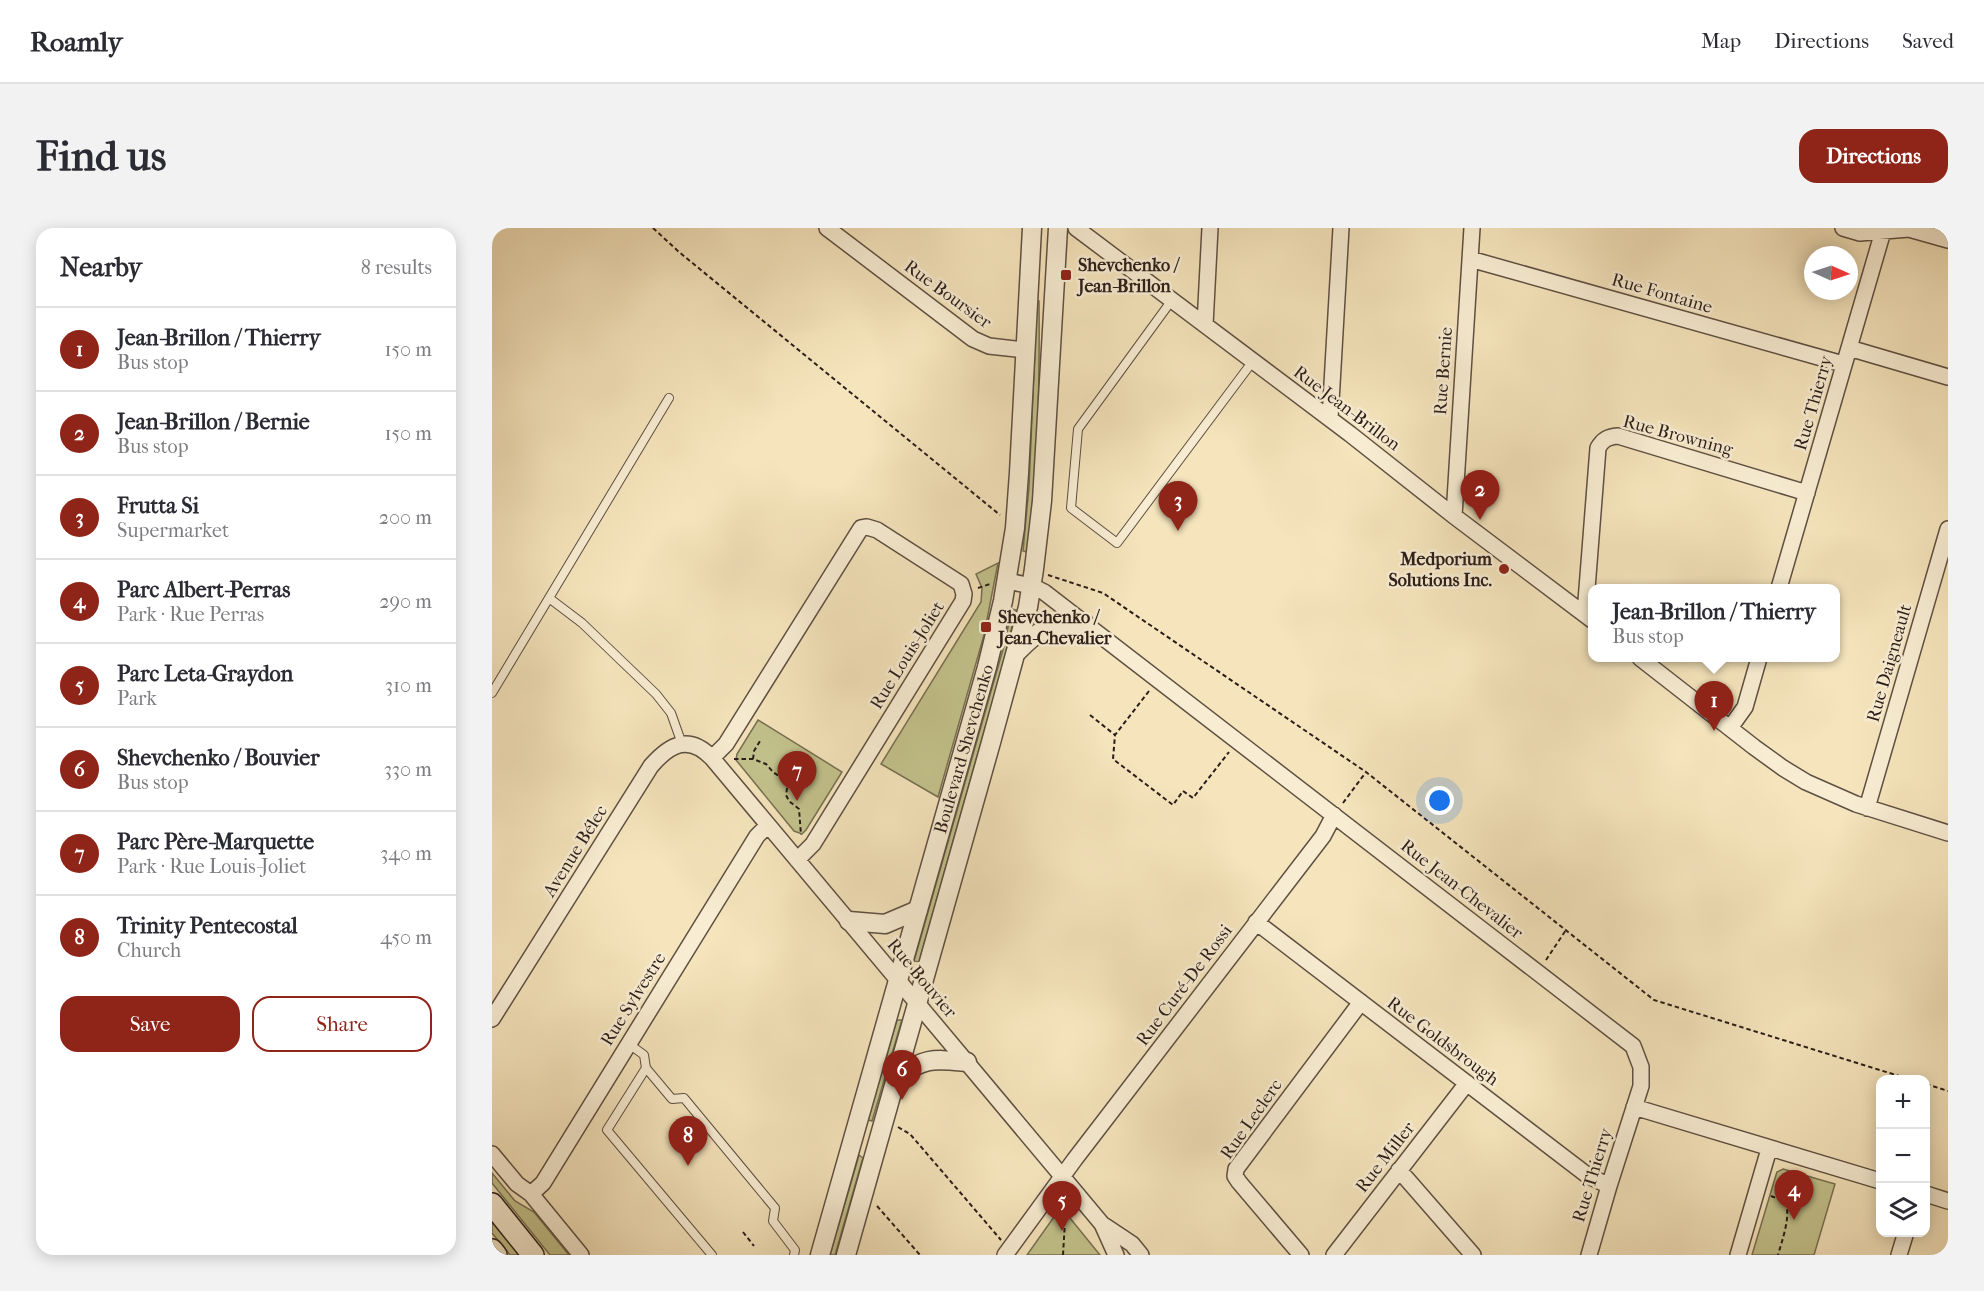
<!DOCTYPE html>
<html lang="en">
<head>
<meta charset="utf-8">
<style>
	body { margin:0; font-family:"IM FELL French Canon",serif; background:#f2f2f3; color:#2b2b33 }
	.controls { position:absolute; right:18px; bottom:18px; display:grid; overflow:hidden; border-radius:12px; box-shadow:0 3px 15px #0003 }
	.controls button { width:54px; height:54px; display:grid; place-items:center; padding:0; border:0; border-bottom:2px solid #e1e1e2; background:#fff; color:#2b2b33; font:30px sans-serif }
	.compass { position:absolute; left:1312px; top:18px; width:54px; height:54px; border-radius:50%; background:#fff; box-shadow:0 3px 15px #0003; rotate:93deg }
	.you { position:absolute; left:948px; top:573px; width:21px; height:21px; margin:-15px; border:4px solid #fff; border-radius:50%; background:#1a73e8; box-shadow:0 0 0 9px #1a73e833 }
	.badge { display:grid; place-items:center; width:39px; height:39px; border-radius:50%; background:#8f2418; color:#fff; font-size:20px; font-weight:700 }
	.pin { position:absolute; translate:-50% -50px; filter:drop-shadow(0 2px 3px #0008) }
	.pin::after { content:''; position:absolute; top:32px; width:21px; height:18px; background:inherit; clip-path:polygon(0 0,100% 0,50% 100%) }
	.popup { position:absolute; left:1096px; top:356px; width:252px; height:78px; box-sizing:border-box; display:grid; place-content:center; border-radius:12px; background:#fff; filter:drop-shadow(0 2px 4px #0005); font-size:20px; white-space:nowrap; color:#7c7c81 }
	.popup b { font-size:22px; color:#2b2b33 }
	.popup::after { content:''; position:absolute; left:50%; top:100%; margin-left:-12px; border:12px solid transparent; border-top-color:#fff }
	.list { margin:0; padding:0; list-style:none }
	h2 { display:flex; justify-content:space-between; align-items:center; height:78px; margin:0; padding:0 24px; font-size:26px }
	h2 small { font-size:20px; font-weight:400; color:#7c7c81 }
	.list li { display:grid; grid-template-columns:39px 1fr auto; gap:18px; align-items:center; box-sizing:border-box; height:84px; padding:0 24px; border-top:2px solid #e1e1e2 }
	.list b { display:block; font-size:22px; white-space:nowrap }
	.list p { margin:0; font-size:20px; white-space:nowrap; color:#7c7c81 }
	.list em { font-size:20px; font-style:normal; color:#7c7c81 }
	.actions { display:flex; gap:12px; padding:18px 24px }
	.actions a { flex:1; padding:14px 0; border:2px solid #8f2418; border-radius:18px; text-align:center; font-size:21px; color:#8f2418 }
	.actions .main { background:#8f2418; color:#fff }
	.icon { flex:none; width:33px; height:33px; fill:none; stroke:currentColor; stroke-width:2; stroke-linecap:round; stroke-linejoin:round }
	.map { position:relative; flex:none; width:1456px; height:1027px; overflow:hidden; border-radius:18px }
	header { display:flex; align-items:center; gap:36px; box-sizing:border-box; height:84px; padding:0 30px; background:#fff; border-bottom:2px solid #e1e1e2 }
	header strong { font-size:28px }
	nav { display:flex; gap:33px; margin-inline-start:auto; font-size:21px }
	.intro { display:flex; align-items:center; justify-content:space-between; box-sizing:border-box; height:144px; padding:0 36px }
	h1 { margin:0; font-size:42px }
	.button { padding:15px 27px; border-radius:18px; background:#8f2418; color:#fff; font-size:21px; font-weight:700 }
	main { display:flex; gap:36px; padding:0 36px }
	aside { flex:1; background:#fff; border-radius:18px; box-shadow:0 3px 15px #0003 }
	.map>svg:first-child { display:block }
	.green { fill:#c3c28c; stroke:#777052; stroke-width:1.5 }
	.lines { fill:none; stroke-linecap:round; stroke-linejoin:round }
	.service-casing { stroke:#5e5042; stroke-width:10 }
	.minor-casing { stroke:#5e5042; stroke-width:18 }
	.tertiary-casing { stroke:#5e5042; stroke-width:21 }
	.secondary-casing { stroke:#2b1e19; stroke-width:24 }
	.path { stroke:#2b1e19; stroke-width:2; stroke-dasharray:4.5 3; stroke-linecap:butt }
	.service { stroke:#f8edd3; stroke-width:8 }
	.minor { stroke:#f8edd3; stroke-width:15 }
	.tertiary { stroke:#f8edd3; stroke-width:18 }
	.secondary { stroke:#f8edd3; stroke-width:21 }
	.poi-dot { fill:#8f2418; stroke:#f8edd3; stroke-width:2 }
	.labels { text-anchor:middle; stroke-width:5; stroke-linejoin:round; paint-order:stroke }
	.poi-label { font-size:18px; font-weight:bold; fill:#2b1e19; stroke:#f8edd3; text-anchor:start }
	.street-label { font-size:18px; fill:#2b1e19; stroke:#f8edd3 }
</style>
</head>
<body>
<header>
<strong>Roamly</strong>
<nav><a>Map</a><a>Directions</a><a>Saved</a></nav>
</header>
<div class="intro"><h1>Find us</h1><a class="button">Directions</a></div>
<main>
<aside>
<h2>Nearby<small>8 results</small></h2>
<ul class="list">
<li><span class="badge">1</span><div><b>Jean-Brillon / Thierry</b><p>Bus stop</p></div><em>150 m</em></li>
<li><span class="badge">2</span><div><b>Jean-Brillon / Bernie</b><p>Bus stop</p></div><em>150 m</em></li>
<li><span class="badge">3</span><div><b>Frutta Si</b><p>Supermarket</p></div><em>200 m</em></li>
<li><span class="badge">4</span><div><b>Parc Albert-Perras</b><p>Park · Rue Perras</p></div><em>290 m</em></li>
<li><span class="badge">5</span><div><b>Parc Leta-Graydon</b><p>Park</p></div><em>310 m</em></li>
<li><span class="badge">6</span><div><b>Shevchenko / Bouvier</b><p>Bus stop</p></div><em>330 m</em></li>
<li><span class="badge">7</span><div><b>Parc Père-Marquette</b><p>Park · Rue Louis-Joliet</p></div><em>340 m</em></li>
<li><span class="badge">8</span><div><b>Trinity Pentecostal</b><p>Church</p></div><em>450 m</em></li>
</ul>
<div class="actions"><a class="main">Save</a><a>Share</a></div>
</aside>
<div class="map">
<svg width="1456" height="1027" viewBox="0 0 1456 1027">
	<rect width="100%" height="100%" fill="#f5e4bc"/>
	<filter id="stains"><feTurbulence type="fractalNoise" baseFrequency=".00333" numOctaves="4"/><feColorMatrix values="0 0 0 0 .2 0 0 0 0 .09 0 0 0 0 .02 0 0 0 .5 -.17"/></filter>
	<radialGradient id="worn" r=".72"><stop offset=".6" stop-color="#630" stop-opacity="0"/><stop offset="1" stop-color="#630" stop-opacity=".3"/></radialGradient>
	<path class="green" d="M545 73H547C548 156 546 241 535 324L531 323 537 259Z
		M506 335 492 407 446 569 389 536 489 374 490 360 484 346Z
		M520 381 524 382 511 436 427 734 422 733 512 418Z
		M266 492 350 544 314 602 310 606 302 603 244 532 245 526Z
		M405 792H410L380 893 376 892Z
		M367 927 371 930 343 1027H338Z
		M1291 941 1343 956 1322 1027H1260L1284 947 1285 944Z
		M0 945 23 973 42 984 77 1027H58L0 955Z
		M569 979 608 1027H535Z
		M0 993 28 1027H18L0 1005Z"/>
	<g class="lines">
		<g class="service-casing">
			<path id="service" d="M680 72 586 201 579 280 625 315 761 133
				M57 370 90 395 164 466 179 485 190 516
				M0 465 177 170
				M137 816 152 827 154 840
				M220 1027 115 902 154 840 180 871 192 870 283 980 281 993 303 1022 302 1027"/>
		</g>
		<g class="minor-casing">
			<path id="minor" d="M335 0 481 111 497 118 533 122
				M584 0 858 206 962 288 1100 392
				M1351 0 1368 5 1417 1 1456 12
				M978 31 1351 136
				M713 97 718 0
				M1357 120 1456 149
				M838 191 849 0
				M962 288 980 0
				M515 353 540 358 552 364 1141 818 1149 839V858L1117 958 1097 1027
				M1287 360 1392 0
				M1093 386 1106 220C1111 211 1116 209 1126 208L1315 265
				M1148 430 1262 519 1291 540 1314 554 1364 576 1456 605
				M1238 500 1253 479 1267 430
				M220 530 234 516 369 300 375 299 385 302 469 356 472 366 471 373 321 616 305 632
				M1375 580 1456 301
				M764 694 1095 947 1117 958
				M0 791 159 538C178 516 197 506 220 530L610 996 624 1027
				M1142 879 1388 953
				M0 926 25 956 39 966 89 1027
				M907 942 981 1027
				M39 966 51 955 265 608 276 597
				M1434 966 1456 973
				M610 996 640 1016 649 1027
				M513 1027 583 931 831 608 842 587
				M809 1027 747 954 743 948 744 941 869 774
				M842 1027 975 855
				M1246 1027 1277 921
				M1407 1027 1414 1004"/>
		</g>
		<g class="tertiary-casing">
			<g id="tertiary">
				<path d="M526 423C551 397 558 397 593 396"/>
				<path d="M357 693 393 696 426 682"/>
				<path d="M404 849C434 829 441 831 475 834"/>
				<path id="s1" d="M328 1027 495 439 511 373 523 300 527 245 540 0"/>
				<path d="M354 1027 498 518 536 379 542 341 550 273 566 0"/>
			</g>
		</g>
		<g class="secondary-casing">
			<path id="secondary" d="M0 976 41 1027
				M0 1022 4 1027"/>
		</g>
		<path class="path" d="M161 0 187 24 508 287
			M556 347 611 365 874 544 1162 772 1420 852
			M486 360 498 356
			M657 463 623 507 621 531 681 577 691 563 701 570 737 524
			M598 487 623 507
			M242 531H261L274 536 281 544 296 554 294 567 297 573 307 581 309 607
			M261 531 262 523 268 513
			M851 575 874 544
			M1054 732 1074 702
			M1434 856 1456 863
			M406 899 418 906 509 1012
			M1279 968C1283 970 1289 971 1292 974 1301 983 1289 1016 1286 1027
			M385 978 428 1027
			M251 1004 262 1018
			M571 1027 574 976"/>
		<use href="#service" class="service"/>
		<use href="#minor" class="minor"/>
		<use href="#tertiary" class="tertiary"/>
		<use href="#secondary" class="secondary"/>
	</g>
	<g class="poi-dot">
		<rect x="568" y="41" width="12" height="12" rx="3"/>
		<circle cx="1012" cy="341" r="6"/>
		<rect x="488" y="393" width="12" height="12" rx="3"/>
	</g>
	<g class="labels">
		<g class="poi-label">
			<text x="586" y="43">Shevchenko /<tspan x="586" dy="21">Jean-Brillon</tspan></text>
			<text x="1000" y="337" text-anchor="end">Medporium<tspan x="1000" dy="21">Solutions Inc.</tspan></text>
			<text x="506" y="395">Shevchenko /<tspan x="506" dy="21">Jean-Chevalier</tspan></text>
		</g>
		<g class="street-label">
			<text transform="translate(1170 65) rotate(16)" y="6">Rue Fontaine</text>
			<text transform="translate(456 66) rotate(36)" y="6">Rue Boursier</text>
			<text transform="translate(951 143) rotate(-86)" y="6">Rue Bernie</text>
			<text transform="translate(1321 175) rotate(-74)" y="6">Rue Thierry</text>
			<text transform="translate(855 180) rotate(37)" y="6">Rue Jean-Brillon</text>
			<text transform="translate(1186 207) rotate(15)" y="6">Rue Browning</text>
			<text transform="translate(415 427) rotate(-58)" y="6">Rue Louis-Joliet</text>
			<text transform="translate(1397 435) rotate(-74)" y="6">Rue Daigneault</text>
			<text dy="6" stroke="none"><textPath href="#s1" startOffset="526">Boulevard Shevchenko</textPath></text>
			<text transform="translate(83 623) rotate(-58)" y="6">Avenue Bélec</text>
			<text transform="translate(970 661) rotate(38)" y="6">Rue Jean-Chevalier</text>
			<text transform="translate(430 750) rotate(50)" y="6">Rue Bouvier</text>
			<text transform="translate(692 757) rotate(-53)" y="6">Rue Curé-De Rossi</text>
			<text transform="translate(141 771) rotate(-58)" y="6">Rue Sylvestre</text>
			<text transform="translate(951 813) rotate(37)" y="6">Rue Goldsbrough</text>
			<text transform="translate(759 891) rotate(-55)" y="6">Rue Leclerc</text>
			<text transform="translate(893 929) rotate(-52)" y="6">Rue Miller</text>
			<text transform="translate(1100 947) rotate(-73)" y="6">Rue Thierry</text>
		</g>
	</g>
	<rect width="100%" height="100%" filter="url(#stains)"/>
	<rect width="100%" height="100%" fill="url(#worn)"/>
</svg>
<div class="controls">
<button>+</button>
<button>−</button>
<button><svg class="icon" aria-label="layers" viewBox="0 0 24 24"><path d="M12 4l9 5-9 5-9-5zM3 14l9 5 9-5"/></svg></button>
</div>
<svg class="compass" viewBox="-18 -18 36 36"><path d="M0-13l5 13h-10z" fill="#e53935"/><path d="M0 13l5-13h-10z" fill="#7c7c81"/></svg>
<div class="you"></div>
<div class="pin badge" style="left:1222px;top:503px">1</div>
<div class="popup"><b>Jean-Brillon / Thierry</b>Bus stop</div>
<div class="pin badge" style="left:988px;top:292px">2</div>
<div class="pin badge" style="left:686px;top:303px">3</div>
<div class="pin badge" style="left:1302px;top:992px">4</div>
<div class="pin badge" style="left:570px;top:1003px">5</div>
<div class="pin badge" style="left:410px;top:872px">6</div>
<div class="pin badge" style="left:305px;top:573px">7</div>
<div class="pin badge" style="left:196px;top:938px">8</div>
</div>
</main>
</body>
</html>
